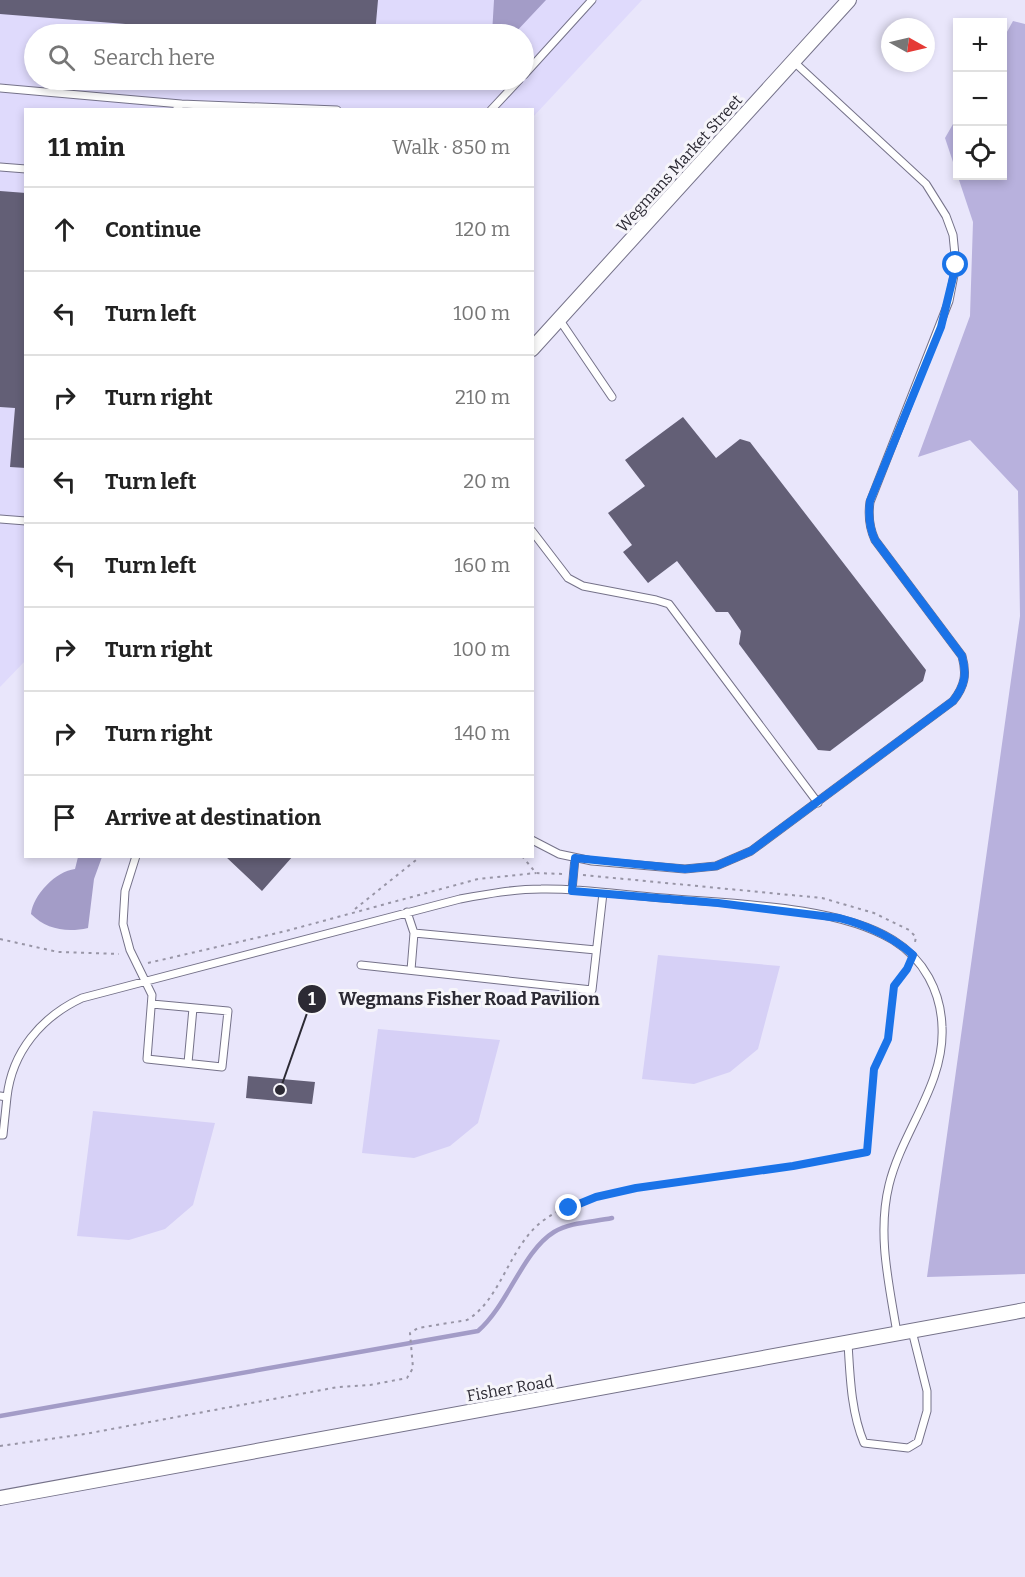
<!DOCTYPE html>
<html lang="en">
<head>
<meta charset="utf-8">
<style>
	body { margin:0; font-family:Bitter,serif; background:#f6f6f6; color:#222 }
	.controls { position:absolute; right:18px; top:18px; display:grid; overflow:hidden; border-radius:0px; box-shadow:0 3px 9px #0003 }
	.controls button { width:54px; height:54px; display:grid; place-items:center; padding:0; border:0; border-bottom:2px solid #e0e0e0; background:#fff; color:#222; font:30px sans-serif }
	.compass { position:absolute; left:881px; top:18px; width:54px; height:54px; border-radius:50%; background:#fff; box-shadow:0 3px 9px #0003; rotate:98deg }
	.stop { position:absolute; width:18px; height:18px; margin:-14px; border:4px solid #1a73e8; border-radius:50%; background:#fff }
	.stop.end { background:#1a73e8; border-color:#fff; box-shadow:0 2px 6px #0008 }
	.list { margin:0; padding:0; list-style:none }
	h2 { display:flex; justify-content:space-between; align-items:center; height:78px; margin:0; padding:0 24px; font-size:26px }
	h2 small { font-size:20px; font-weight:400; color:#767676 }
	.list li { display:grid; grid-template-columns:39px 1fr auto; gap:18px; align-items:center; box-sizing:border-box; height:84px; padding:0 24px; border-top:2px solid #e0e0e0 }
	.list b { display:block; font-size:22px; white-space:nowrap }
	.list em { font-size:20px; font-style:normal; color:#767676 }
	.icon { flex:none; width:33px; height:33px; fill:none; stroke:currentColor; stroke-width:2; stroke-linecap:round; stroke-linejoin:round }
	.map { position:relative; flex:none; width:1025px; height:1577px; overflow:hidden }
	.search { position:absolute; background:#fff; box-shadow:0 3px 9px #0003; left:24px; top:24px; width:510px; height:66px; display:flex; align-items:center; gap:15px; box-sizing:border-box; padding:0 21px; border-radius:33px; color:#767676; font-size:22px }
	.panel { position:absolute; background:#fff; box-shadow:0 3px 9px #0003; left:24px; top:108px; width:510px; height:750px; border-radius:0px }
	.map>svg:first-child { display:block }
	.built { fill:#dfdafc; fill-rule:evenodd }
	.green { fill:#d6d0f6 }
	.forest { fill:#b8b1dd }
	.water { fill:#a39cc7 }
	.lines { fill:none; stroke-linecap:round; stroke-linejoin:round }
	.stream { stroke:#a39cc7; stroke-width:4.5 }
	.building { fill:#635f76 }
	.lane-casing { stroke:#757289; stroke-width:9 }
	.street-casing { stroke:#757289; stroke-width:16 }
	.path { stroke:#9895a6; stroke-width:2; stroke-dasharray:3 4.5; stroke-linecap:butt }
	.lane { stroke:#fff; stroke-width:7 }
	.street { stroke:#fff; stroke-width:14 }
	.route { stroke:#1a73e8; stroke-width:8 }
	.labels { text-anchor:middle; stroke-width:6; stroke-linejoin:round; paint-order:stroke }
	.street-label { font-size:16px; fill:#2c2a34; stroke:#f6f5fa }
	.leader { fill:none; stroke:#2c2a34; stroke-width:2 }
	.callout-dot { fill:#2c2a34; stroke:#f6f5fa; stroke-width:2 }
	.mark-label { font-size:18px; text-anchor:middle; font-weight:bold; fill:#fff }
	.callout-label { font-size:18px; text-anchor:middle; font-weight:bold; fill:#2c2a34; stroke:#f6f5fa; stroke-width:6; stroke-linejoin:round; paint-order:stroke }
</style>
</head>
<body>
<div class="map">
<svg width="1025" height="1577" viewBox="0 0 1025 1577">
	<rect width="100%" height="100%" fill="#e9e6fb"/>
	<path class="built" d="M0 0H642L533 117 532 110H26V660L0 687ZM34 34H524V80H34Z"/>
	<path class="green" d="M658 955 780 966 758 1049 730 1072 694 1084 642 1079Z
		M378 1029 500 1040 478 1123 450 1146 414 1158 362 1153Z
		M93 1111 215 1123 193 1205 165 1229 129 1240 77 1236Z"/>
	<path class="forest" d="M1013 21 1025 24V1274L927 1277 1020 616 1018 491 970 440 918 457 970 316 973 222 945 138 957 117 958 176H1002L1003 39Z"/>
	<path class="water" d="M494 0H546L514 34H492Z
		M78 857H102L94 879 88 928C66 933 46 929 31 914 33 895 56 871 75 869Z"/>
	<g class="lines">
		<path class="stream" d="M0 1416 478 1331C508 1305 523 1251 554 1232 570 1222 594 1222 612 1218"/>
	</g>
	<path class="building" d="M0 0H378L375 34H251L0 14Z
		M0 191 26 193V468L10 467 15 408 0 407Z
		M683 417 716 458 740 439 750 442 926 670 923 681 830 751 818 750 739 644 741 631 728 612H716L677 561 648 583 623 552 632 545 608 513 645 486 625 460Z
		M225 856H293L262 891Z
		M248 1076 315 1082 312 1104 246 1098Z"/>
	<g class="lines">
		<g class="lane-casing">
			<path id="lane" d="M524 75 592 0
				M0 88 181 104
				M176 110 181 104 337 110
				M491 110 519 80
				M0 167 26 169
				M559 319 612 397
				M0 519 26 521
				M532 531 568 578 583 586 656 600 669 604 818 803
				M532 840 559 854 592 861 685 869 716 866 751 851 953 701C965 686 967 674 962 656L875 540C869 527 868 516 870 502L949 301 956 265 953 235 946 216 926 184 793 61
				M136 856 125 891 123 924 130 950 152 995 147 1059 222 1067 228 1011 152 1004
				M572 890 575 858
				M407 912 414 933
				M361 965 592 990 603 893
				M411 970 414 933 596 950
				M188 1063 193 1008
				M0 1096 7 1097 3 1135H0
				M7 1097C12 1052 41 1017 82 998L460 899C487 894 514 889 541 889 581 888 623 895 663 898 730 904 836 905 893 940 924 959 941 992 942 1027 945 1084 902 1131 889 1185 877 1234 889 1284 897 1333
				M848 1343C850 1376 851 1412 864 1443L908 1448 918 1442 927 1411V1391L912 1331"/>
		</g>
		<g class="street-casing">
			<path id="street" d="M532 349 849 0
				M0 1498 1025 1310"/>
		</g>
		<path class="path" d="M522 856 536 873 563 874
			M583 875 822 898 874 913 909 930 916 937 915 942
			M355 909 421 856
			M0 939 58 952 119 954
			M148 963 286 931 478 879 536 873
			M0 1446 85 1434 338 1387 370 1385 407 1378 413 1368 410 1333 418 1328 467 1320C502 1299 509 1245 544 1220 586 1190 643 1188 693 1181 750 1173 807 1166 864 1154L868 1147 874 1069 888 1039 894 986 908 968"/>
		<use href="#lane" class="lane"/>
		<use href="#street" class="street"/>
	</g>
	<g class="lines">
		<path class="route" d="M569 1208 596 1197 636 1188 793 1166 867 1152 874 1069 888 1039 894 986 907 969 913 955C892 936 866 925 839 918L718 903 572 891 575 858 685 869 716 866 751 851 953 701C965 686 967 674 962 656L875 540C869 527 868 516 870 501L941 327 956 265"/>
	</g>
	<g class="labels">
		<g class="street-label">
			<text transform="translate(679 163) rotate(-48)" y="6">Wegmans Market Street</text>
			<text transform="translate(510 1388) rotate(-10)" y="6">Fisher Road</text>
		</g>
	</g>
	<path class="leader" d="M280 1090L312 999"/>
	<g class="callout-dot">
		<circle cx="280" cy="1090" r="6"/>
		<circle cx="312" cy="999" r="15"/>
	</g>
	<g class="mark-label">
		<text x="312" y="1005">1</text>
	</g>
	<g class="callout-label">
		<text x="469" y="1005">Wegmans Fisher Road Pavilion</text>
	</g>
</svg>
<div class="controls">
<button>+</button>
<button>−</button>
<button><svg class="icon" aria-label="locate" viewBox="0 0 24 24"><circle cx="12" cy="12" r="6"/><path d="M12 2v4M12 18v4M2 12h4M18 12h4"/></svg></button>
</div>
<svg class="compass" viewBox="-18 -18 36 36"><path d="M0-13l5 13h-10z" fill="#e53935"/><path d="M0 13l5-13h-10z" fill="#767676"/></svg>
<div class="stop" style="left:956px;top:265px"></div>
<div class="stop end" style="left:569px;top:1208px"></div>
<div class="search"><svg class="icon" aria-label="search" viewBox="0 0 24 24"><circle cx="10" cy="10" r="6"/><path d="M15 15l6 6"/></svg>Search here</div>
<section class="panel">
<h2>11 min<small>Walk · 850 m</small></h2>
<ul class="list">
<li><svg class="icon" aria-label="ahead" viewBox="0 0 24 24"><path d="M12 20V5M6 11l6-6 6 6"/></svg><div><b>Continue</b></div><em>120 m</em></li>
<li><svg class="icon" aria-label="left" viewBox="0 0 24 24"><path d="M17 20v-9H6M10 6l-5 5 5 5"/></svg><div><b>Turn left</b></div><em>100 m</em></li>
<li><svg class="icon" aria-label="right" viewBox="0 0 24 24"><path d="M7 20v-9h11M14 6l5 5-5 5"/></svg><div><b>Turn right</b></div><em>210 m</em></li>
<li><svg class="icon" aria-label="left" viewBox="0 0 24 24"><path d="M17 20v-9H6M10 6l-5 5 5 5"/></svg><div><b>Turn left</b></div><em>20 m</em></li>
<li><svg class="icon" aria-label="left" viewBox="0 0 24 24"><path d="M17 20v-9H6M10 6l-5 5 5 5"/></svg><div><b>Turn left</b></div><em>160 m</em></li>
<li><svg class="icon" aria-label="right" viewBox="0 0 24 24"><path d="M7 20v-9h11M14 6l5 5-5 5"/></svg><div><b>Turn right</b></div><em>100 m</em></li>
<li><svg class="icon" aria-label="right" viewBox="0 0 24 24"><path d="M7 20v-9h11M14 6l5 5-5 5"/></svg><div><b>Turn right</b></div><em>140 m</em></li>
<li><svg class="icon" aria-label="arrive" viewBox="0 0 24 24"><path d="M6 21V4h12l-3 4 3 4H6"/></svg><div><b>Arrive at destination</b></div></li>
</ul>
</section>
</div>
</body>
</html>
